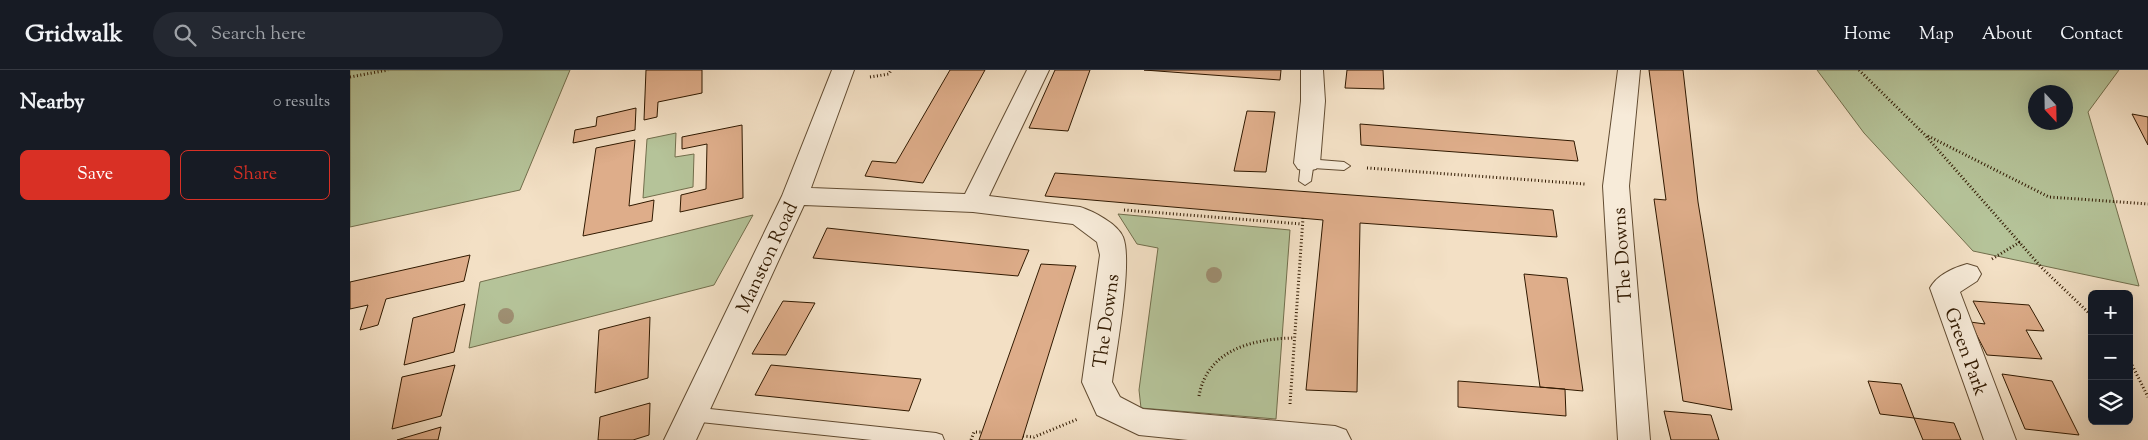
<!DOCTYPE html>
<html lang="en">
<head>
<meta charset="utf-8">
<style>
	body { margin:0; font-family:"Sorts Mill Goudy",serif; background:#242831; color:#f1f3f6 }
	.controls { position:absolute; right:15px; bottom:15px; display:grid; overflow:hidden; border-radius:8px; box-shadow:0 5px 20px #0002 }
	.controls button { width:45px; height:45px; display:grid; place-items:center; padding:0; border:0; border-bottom:1px solid #363941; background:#171b24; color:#f1f3f6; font:25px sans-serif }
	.compass { position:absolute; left:1678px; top:15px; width:45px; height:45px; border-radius:50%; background:#171b24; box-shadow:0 5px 20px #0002; rotate:158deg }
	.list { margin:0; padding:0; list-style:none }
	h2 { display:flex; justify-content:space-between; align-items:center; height:65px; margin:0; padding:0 20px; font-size:21px }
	h2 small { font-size:16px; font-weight:400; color:#9ea1a6 }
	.actions { display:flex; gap:10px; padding:15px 20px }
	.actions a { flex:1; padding:11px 0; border:1px solid #d93025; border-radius:8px; text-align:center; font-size:18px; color:#d93025 }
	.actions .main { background:#d93025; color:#fff }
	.icon { flex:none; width:28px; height:28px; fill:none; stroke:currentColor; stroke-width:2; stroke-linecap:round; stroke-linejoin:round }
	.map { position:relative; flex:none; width:1798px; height:370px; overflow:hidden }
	header { display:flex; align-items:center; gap:30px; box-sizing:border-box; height:70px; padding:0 25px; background:#171b24; border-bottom:1px solid #363941 }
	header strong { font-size:24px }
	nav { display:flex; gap:28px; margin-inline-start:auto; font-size:18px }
	.search { width:350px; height:45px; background:#242831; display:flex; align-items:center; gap:12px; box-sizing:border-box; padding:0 18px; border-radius:28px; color:#9ea1a6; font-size:19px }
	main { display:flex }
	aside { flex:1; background:#171b24 }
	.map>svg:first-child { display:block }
	.green { fill:#b5c399; stroke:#726e4c; fill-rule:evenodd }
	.building { fill:#dead8a; stroke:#301900 }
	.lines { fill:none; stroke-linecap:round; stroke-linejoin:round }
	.service-casing { stroke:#614b31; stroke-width:2 }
	.minor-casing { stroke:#614b31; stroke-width:2 }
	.path { stroke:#301900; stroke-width:3; stroke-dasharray:1 2.5; stroke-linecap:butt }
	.service { fill:#f7ebd9; fill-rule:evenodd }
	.minor { fill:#f7ebd9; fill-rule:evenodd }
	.tree { fill:#9e8f72 }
	.labels { text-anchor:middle; stroke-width:4.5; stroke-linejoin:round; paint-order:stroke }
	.street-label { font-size:19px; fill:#301900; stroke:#f7ebd9 }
</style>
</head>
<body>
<header>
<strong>Gridwalk</strong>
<div class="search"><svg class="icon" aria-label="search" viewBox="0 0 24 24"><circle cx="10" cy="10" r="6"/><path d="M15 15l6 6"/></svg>Search here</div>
<nav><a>Home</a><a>Map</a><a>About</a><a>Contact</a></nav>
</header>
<main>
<aside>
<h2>Nearby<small>0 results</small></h2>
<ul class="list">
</ul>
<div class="actions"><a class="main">Save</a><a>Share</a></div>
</aside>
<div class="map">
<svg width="1798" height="370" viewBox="0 0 1798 370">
	<rect width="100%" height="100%" fill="#f3e0c5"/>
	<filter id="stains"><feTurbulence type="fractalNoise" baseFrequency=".004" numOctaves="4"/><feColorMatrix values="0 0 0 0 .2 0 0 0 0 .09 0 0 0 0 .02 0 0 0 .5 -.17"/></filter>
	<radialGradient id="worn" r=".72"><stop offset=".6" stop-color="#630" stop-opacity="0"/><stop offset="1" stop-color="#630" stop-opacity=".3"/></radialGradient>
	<path class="green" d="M0 0H220L170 120 0 157Z
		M1467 0H1769L1738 42 1789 216 1623 181 1514 63ZM1716 22V52H1686V22Z
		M326 63 325 87 344 84 343 117 293 128 297 69Z
		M768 144 940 160 926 349 791 338 789 320 808 178 787 174Z
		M403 145 364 215 119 278 130 212Z"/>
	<path class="building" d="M296 0H352V23L308 32 307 47 294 50Z
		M600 0H635L573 113 515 106 522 91 546 93Z
		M705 0H740L718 61 679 58Z
		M794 0H931L930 10Z
		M997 0H1033L1034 19 995 18Z
		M1299 0H1333L1348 132 1382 340 1333 331 1304 129 1316 130Z
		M286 38 285 60 223 73 225 60 246 56 247 47Z
		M897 41 925 42 916 102 884 101Z
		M1782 44 1798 47V75Z
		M1010 54 1224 71 1228 91 1011 75Z
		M392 55 393 128 330 142 331 125 356 119 357 74 332 79V67Z
		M285 70 279 136 304 130 302 151 233 166 246 78Z
		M705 103 1203 140 1207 167 1010 153 1007 322 956 320 973 150 695 126Z
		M477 158 679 180 668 206 463 188Z
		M120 185 114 211 36 229 28 255 10 260 18 235 0 239V212Z
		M691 194 726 196 672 370H629Z
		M1174 204 1217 208 1233 321 1190 317Z
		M433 231 465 233 436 285 402 284Z
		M1623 231 1679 235 1694 261 1676 260 1692 289 1637 285 1620 252 1635 254Z
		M115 234 104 282 54 295 63 248Z
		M300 247 298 308 245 323 249 260Z
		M105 295 91 346 42 359 52 307Z
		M421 295 571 309 559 341 405 325Z
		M1652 304 1702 311 1729 365 1675 359Z
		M1108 311 1215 319 1216 346 1108 337Z
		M1518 311 1551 314 1564 348 1530 344Z
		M300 333 299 365 283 370H248L250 347Z
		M1314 341 1361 345 1369 370H1321Z
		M1564 348 1604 353 1611 370H1573Z
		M91 357 88 370H47Z"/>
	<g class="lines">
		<g class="service-casing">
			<path id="service" d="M957 89 994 92 1000 96 994 100 963 98 961 111 955 115 949 111 951 93Z
				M341 337 586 363 592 365 594 370H522L341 351 335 349 333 344 335 339Z"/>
		</g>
		<g class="minor-casing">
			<path id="minor" d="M482 0H504L461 118 615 124 677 0H699L639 126 730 137C743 141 768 154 773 167 783 191 766 282 762 312L770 327 793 339 985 356 996 360 1001 370H838L789 365 747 345 732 312 750 185 747 172 723 154 623 142 454 135 346 370H314L432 126Z
				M951 0H973L975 31 970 93 966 99 957 101 948 99 944 93 951 31Z
				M1268 0H1290L1279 116 1300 370H1268L1253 116Z
				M1617 194 1627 197 1631 204 1627 211 1610 222 1666 370H1634L1580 218C1587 205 1603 198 1617 194Z"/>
		</g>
		<path class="path" d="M1509 0 1575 65 1692 198 1742 246
			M0 7 38 0
			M520 7 539 4 541 0
			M1578 66 1699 127 1798 134
			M1017 98 1235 114
			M774 140 952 154
			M1642 189 1670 172
			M1779 289 1798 327
			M849 326C857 280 902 269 943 268
			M940 334 953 148
			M673 366 684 367 728 349
			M621 370 624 362H632"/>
		<use href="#service" class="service"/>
		<use href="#minor" class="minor"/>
	</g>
	<g class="tree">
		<circle cx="864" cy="205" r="8"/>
		<circle cx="156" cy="246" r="8"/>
	</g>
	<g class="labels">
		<g class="street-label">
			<text transform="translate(1271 185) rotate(-94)" y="7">The Downs</text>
			<text transform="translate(416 187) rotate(-65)" y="7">Manston Road</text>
			<text transform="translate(755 251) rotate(-82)" y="7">The Downs</text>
			<text transform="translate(1617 281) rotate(70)" y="7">Green Park</text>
		</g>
	</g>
	<rect width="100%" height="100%" filter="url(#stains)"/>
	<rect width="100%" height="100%" fill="url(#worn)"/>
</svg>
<div class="controls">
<button>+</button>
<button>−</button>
<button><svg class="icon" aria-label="layers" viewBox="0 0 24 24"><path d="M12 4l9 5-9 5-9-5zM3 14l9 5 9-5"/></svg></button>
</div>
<svg class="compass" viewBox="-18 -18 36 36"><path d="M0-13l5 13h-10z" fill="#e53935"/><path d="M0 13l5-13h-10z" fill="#9ea1a6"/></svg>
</div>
</main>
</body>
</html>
